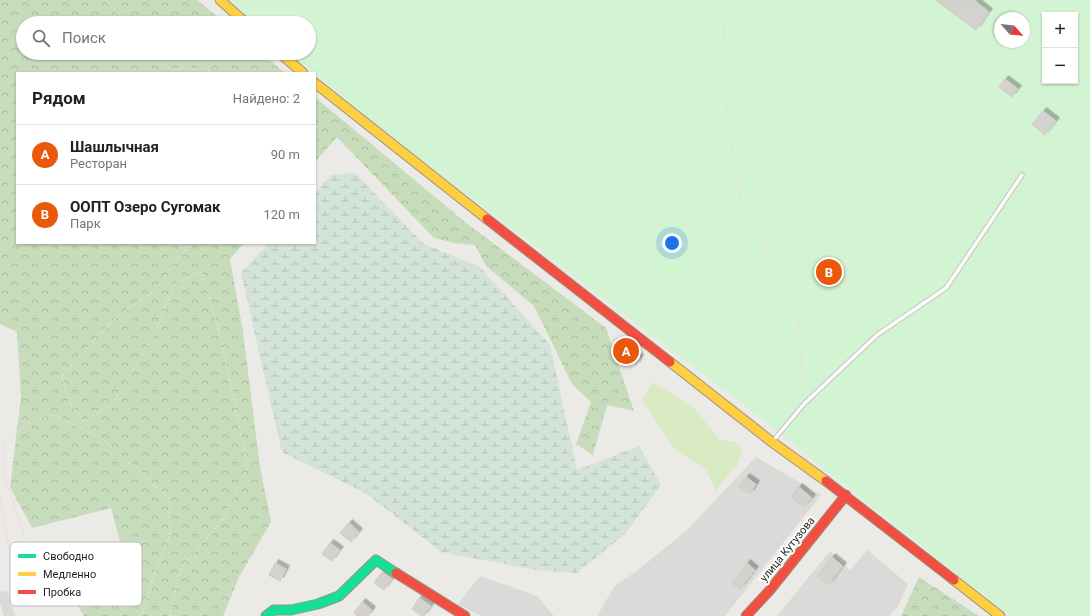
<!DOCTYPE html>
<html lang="ru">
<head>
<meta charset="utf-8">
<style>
	body { margin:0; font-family:Roboto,sans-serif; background:#f2f2f2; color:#202124 }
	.controls { position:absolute; right:12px; top:12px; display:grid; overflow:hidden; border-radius:0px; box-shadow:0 1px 3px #0004 }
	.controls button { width:36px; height:36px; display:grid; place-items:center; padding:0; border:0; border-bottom:1px solid #e0e0e0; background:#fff; color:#202124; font:20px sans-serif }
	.compass { position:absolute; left:994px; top:12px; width:36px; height:36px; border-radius:50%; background:#fff; box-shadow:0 1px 3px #0004; rotate:117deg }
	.you { position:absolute; left:672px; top:243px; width:14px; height:14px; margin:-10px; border:3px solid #fff; border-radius:50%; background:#1a73e8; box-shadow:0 0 0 6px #1a73e833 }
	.badge { display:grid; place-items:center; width:26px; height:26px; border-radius:50%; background:#ea580c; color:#fff; font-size:13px; font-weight:700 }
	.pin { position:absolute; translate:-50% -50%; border:2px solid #fff; box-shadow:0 1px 4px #0006 }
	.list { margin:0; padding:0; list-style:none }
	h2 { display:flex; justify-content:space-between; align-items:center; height:52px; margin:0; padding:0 16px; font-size:17px }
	h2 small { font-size:13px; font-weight:400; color:#757577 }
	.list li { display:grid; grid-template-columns:26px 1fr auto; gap:12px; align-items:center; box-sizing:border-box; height:60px; padding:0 16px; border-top:1px solid #e0e0e0 }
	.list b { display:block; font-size:15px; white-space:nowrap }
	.list p { margin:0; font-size:13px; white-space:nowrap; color:#757577 }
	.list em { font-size:13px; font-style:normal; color:#757577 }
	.icon { flex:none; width:22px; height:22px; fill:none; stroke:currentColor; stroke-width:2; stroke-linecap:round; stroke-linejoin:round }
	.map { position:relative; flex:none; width:1090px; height:616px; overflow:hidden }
	.search { position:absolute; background:#fff; box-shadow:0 1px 3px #0004; left:16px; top:16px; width:300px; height:44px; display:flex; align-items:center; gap:10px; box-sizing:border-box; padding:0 14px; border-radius:22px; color:#757577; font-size:15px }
	.panel { position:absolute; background:#fff; box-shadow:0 1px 3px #0004; left:16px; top:72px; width:300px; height:172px; border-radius:0px }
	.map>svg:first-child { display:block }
	.residential { fill:#dbdad8 }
	.religious { fill:#dadad8 }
	.grass { fill:#d9ebc3 }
	.forest { fill:url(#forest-crowns) }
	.wetland { fill:url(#wetland-marsh) }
	.park { fill:#d3f4d2; fill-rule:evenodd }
	.building { fill:#d4d2cf; stroke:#d0ccc7; filter:url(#shadow) }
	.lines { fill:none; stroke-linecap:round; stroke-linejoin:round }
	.lane-casing { stroke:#c5c4c2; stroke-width:5.5 }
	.fast-casing { stroke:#95967e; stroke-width:11 }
	.slow-casing { stroke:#95967e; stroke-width:11 }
	.jam-casing { stroke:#95967e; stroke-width:11 }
	.path { stroke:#ebdad8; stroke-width:1.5; stroke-dasharray:2 2; stroke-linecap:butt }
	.lane { stroke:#fcfcfb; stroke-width:3.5 }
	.fast { stroke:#16e098; stroke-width:9 }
	.slow { stroke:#ffcf43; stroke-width:9 }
	.jam { stroke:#f24e42; stroke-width:9 }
	.labels { text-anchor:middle; stroke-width:4; stroke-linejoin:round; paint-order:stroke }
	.street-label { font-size:11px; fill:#1e1e1e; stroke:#fff }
	.key { fill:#fff; stroke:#bcbcbc; stroke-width:1 }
	.key-label { font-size:11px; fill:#1e1e1e }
</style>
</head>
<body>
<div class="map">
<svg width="1090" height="616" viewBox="0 0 1090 616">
	<defs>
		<pattern id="forest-crowns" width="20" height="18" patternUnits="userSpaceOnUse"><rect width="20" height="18" fill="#c7dcba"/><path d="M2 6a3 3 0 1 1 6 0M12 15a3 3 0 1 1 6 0" fill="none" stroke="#aabc9f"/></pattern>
		<pattern id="wetland-marsh" width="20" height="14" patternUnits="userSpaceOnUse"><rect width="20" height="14" fill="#d3e3da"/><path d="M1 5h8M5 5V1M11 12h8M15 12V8" fill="none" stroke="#b5c2bb"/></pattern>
		<filter id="shadow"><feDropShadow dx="3.5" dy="-3.5" stdDeviation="0" flood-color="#0004"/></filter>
	</defs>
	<rect width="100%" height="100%" fill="#eceae6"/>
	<path class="residential" d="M756 457 821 495 725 616H597L614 587 643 566 687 530Z
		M867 550 908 584 898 606 889 616H777L830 551 850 570Z
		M480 576 537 596 554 616H481L458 604Z"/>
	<path class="religious" d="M0 591 8 592 15 616H4L0 603Z"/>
	<path class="grass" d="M652 382 693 407 720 440 736 442 743 450 737 464 716 491 706 470 674 449 642 399Z"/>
	<path class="forest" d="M0 0H197L225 23H23V53H261L285 73H17V243H244L230 259 243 332 260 467 271 522 239 577 223 616H84L69 591 71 550 87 541 126 564 111 508 32 528 10 487 21 397 17 332 0 324Z
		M315 97 465 222 606 328 634 411 607 405 593 455 576 444 591 402 572 384 534 306 486 266 475 245 454 243 434 238 337 137 315 162Z
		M919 577 979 616H901Z"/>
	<path class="wetland" d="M355 173 424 244 480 267 550 345 577 470 639 446 661 485 625 534 577 573 536 570 441 552 367 494 282 452 241 273 269 243H315V193L331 175Z"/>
	<path class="park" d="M230 0H1090V616H1010L758 416 380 128 294 56 290 53H309V23H256ZM1045 15H1075V81H1045ZM1000 18H1024V42H1000Z"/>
	<path class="building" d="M935 0H974L989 12 976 30Z
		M1005 79 1018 89 1012 97 999 87Z
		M1043 111 1056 121 1045 135 1032 124Z
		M626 349 640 358 636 365 622 355Z
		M746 477 756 484 750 494 739 487Z
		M799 487 812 498 804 507 791 497Z
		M349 523 359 532 351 542 340 533Z
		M330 543 340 550 332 561 322 554Z
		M832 557 843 566 829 585 817 576Z
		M275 563 286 569 280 581 269 575Z
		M747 563 755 570 740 589 732 583Z
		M382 572 392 579 384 590 374 583Z
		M419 598 431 606 424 616H422L412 609Z
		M362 602 372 610 368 616H358L354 613Z"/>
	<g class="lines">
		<g class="lane-casing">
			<path id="lane" d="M773 441 804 404 877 335 946 288 1022 175"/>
		</g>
		<g class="fast-casing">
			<path id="fast" d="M266 616 274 610H291L318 604 339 596 376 560 396 573"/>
		</g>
		<g class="slow-casing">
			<path id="slow" d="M220 0 246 23
				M280 53 303 73
				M315 83 487 219
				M670 362 772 442 826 481
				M954 580 1000 616"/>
		</g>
		<g class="jam-casing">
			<path id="jam" d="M487 219 670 362
				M826 481 954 580
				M396 573 465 616
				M746 616 770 590 846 495"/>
		</g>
		<path class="path" d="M106 0 127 23
			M728 0 724 23 727 109 734 164 745 219 765 245
			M829 0 857 23 858 43 873 73 910 112 1018 172
			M155 53 170 69H206L212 73
			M1027 176 1045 180 1090 219
			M803 396 799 323 793 300 770 270 765 245 772 214 853 57 858 43
			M0 496 17 592 33 597 43 590 4 475 5 440 28 423 55 415 102 439 169 498 170 536 154 573 142 616
			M170 616 180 569 223 519 248 467 219 330 201 271 173 285 156 331 113 404 84 421 69 402 62 376 113 320 154 291 191 243"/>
		<use href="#lane" class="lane"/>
		<use href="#fast" class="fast"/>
		<use href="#slow" class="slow"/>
		<use href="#jam" class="jam"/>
	</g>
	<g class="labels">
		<g class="street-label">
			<text transform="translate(787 549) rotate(-51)" y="4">улица Кутузова</text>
		</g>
	</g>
	<rect x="10" y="542" width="132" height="64" rx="6" class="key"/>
	<rect x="18" y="554" width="18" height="4" fill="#16e098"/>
	<rect x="18" y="572" width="18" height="4" fill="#ffcf43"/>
	<rect x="18" y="590" width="18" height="4" fill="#f24e42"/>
	<g class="key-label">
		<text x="43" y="560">Свободно</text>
		<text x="43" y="578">Медленно</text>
		<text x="43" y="596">Пробка</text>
	</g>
</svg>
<div class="controls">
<button>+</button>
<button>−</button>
</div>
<svg class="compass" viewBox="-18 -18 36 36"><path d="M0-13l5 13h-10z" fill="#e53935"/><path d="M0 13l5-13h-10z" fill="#757577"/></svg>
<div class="you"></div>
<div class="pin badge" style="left:626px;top:351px">A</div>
<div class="pin badge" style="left:829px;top:272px">B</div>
<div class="search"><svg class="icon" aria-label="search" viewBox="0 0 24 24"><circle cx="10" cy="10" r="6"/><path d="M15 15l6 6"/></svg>Поиск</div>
<section class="panel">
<h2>Рядом<small>Найдено: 2</small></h2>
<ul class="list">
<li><span class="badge">A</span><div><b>Шашлычная</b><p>Ресторан</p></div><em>90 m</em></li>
<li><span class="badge">B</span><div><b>ООПТ Озеро Сугомак</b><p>Парк</p></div><em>120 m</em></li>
</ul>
</section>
</div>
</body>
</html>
